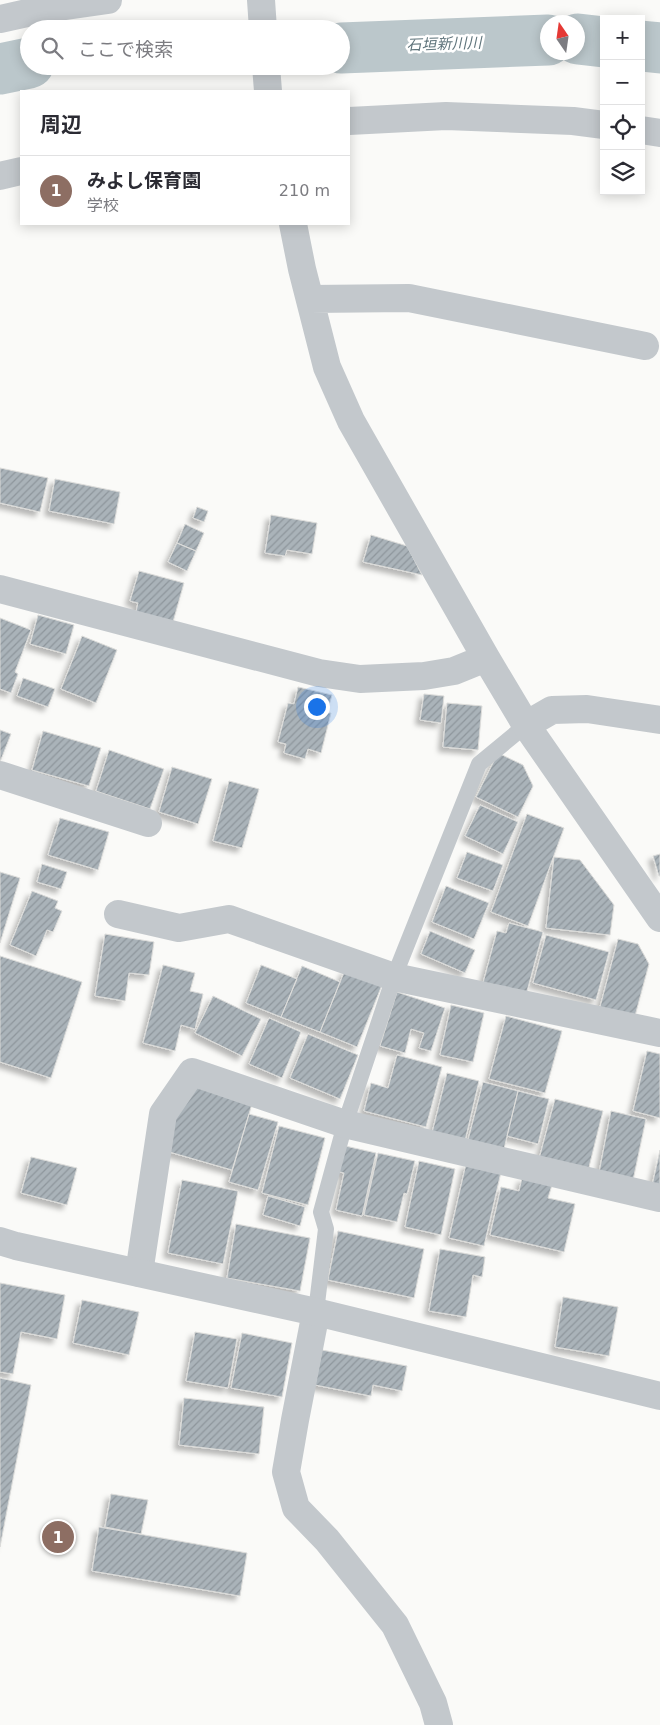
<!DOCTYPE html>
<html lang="ja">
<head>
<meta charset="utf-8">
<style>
	body { margin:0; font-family:"DejaVu Sans","Noto Sans JP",sans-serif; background:#f7f7f7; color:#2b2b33 }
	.controls { position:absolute; right:15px; top:15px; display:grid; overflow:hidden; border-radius:0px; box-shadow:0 2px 12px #0003 }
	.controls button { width:45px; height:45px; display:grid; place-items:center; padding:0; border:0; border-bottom:1px solid #e1e1e2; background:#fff; color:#2b2b33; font:25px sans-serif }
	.compass { position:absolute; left:540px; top:15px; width:45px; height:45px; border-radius:50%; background:#fff; box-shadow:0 2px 12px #0003; rotate:347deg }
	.you { position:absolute; left:316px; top:706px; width:18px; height:18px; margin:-12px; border:4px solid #fff; border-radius:50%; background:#1a73e8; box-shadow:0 0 0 8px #1a73e833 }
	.badge { display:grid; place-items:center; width:32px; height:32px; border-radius:50%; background:#7c3aed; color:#fff; font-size:16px; font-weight:700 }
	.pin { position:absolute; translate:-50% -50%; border:2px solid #fff; box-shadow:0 1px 5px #0006 }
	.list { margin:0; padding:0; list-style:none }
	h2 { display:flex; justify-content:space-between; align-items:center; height:65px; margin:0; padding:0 20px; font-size:21px }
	h2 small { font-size:16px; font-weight:400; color:#7c7c81 }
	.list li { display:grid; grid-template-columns:32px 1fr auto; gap:15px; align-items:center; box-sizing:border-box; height:70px; padding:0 20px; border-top:1px solid #e1e1e2 }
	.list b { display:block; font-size:19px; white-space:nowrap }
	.list p { margin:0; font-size:16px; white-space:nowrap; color:#7c7c81 }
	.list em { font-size:16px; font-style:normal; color:#7c7c81 }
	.icon { flex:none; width:28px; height:28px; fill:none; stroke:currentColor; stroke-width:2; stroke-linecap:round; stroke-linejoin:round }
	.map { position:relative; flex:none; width:660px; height:1725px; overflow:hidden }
	.search { position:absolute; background:#fff; box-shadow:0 2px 12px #0003; left:20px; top:20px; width:330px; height:55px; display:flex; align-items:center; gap:12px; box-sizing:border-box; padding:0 18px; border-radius:28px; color:#7c7c81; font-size:19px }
	.panel { position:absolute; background:#fff; box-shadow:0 2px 12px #0003; left:20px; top:90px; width:330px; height:135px; border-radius:0px }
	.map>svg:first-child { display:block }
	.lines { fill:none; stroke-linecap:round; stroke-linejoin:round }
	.river { stroke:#bbc7cb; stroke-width:51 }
	.building { fill:url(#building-hatch); stroke:#dcdcda; filter:url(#shadow) }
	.service { stroke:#c3c8cc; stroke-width:16 }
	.minor { stroke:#c3c8cc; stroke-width:28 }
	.tertiary { stroke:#c3c8cc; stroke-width:28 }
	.labels { text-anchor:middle; stroke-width:5; stroke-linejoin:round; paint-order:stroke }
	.water-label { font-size:15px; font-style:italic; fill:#60757c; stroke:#fff }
</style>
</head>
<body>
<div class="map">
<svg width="660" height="1725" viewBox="0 0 660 1725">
	<defs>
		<pattern id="building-hatch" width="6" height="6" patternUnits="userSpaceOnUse" patternTransform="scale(1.25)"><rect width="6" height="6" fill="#aab3b9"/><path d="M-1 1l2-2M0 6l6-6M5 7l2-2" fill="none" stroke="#8e969c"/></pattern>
		<filter id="shadow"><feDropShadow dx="-4.5" dy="4.5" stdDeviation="2.5" flood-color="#0004"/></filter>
	</defs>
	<rect width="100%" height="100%" fill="#fafaf8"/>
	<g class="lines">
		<path class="river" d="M578 39 604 42
			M641 46 660 48
			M341 48 548 40
			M0 69 29 63"/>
	</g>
	<path class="building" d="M0 468 48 478 40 512 0 503Z
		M55 479 120 492 114 524 49 511Z
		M197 507 208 511 204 522 193 518Z
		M271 515 317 523 312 554 287 550 285 556 265 553Z
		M185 524 204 533 196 551 177 543Z
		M371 535 407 546 422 575 363 562Z
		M177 543 196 551 187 571 168 562Z
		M139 571 184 583 173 622 136 612 138 603 130 601Z
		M38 615 74 625 66 654 30 644Z
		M0 618 31 630 15 672 18 674 11 693 0 689Z
		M82 636 117 650 96 703 61 689Z
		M23 678 55 689 48 707 17 696Z
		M298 687 332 695 327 713H331L321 753 308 749 305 759 284 753 286 744 278 742 288 703 294 704Z
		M424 694 444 696 441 723 420 720Z
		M447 703 482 706 478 750 443 747Z
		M0 730 11 734 0 762Z
		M43 731 101 748 89 786 32 770Z
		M109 750 164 769 150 809 96 791Z
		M498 753 523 765 533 786 518 817 476 797Z
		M172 767 212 779 198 824 159 812Z
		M229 781 259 789 242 848 213 841Z
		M480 805 518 822 503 854 465 836Z
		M527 814 564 828 528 926 491 912Z
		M60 818 109 832 98 870 48 855Z
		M467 852 503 865 493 891 457 878Z
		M660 854V876H659L653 856Z
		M554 857 580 860 614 905 610 935 546 928Z
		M42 864 67 872 61 889 37 882Z
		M0 872 20 878 0 943Z
		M446 886 489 903 474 939 432 922Z
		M32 891 58 901 55 908 62 911 53 932 47 930 36 956 10 945Z
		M509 923 543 932 526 995 483 983 497 931 506 933Z
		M430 931 475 950 465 973 421 954Z
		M105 934 154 942 149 975 129 973 125 1001 95 996Z
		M546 935 609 952 596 1000 533 983Z
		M618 939 638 944 649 964 635 1016 600 1007Z
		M0 956 82 982 51 1078 0 1062Z
		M163 965 195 973 190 991 203 994 195 1029 181 1025 175 1051 143 1043Z
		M261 965 297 979 281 1017 246 1003Z
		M302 966 340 982 320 1032 281 1017Z
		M345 970 382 985 357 1047 320 1032Z
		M397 992 445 1008 431 1051 419 1048 424 1033 411 1029 405 1053 380 1046Z
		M213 996 261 1019 242 1056 195 1033Z
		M451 1005 484 1013 473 1062 440 1055Z
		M506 1016 562 1031 545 1093 489 1079Z
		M269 1018 301 1032 282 1078 249 1064Z
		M308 1034 358 1055 340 1099 290 1078Z
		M647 1051 660 1054V1118L633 1111Z
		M397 1055 442 1067 426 1127 364 1111 371 1083 388 1088Z
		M447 1073 479 1081 464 1145 431 1137Z
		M483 1082 518 1091 503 1153 467 1144Z
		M186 1084 252 1104 232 1170 166 1151Z
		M518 1091 549 1099 538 1144 507 1136Z
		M555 1099 603 1111 588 1171 539 1159Z
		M611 1111 646 1119 632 1185 598 1178Z
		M249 1114 278 1122 258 1190 229 1182Z
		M279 1126 325 1138 308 1205 262 1193Z
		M341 1145 376 1153 362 1216 336 1210 344 1173 336 1171Z
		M660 1150V1188L652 1186Z
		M378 1153 415 1161 407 1194 404 1193 397 1222 364 1215Z
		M31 1157 77 1168 67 1205 21 1193Z
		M419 1161 455 1169 441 1235 405 1227Z
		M466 1164 501 1172 484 1246 449 1238Z
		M522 1178 552 1185 548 1198 575 1204 564 1252 490 1235 501 1187 519 1191Z
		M182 1180 238 1191 223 1264 168 1253Z
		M268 1196 305 1207 300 1226 263 1215Z
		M236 1224 310 1238 300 1291 227 1278Z
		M338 1231 424 1249 414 1298 328 1280Z
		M440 1249 485 1257 482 1277 473 1275 466 1317 429 1311Z
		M0 1283 65 1295 57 1339 21 1332 13 1374 0 1372Z
		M563 1297 618 1307 609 1356 555 1347Z
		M82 1300 139 1312 129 1355 73 1343Z
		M195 1332 237 1339 228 1388 186 1381Z
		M242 1333 292 1343 282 1397 231 1388Z
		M322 1350 407 1366 402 1391 373 1385 371 1396 315 1385Z
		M0 1378 31 1385 0 1547Z
		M184 1398 264 1407 259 1454 179 1445Z
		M111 1494 148 1500 141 1534 105 1527Z
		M99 1527 247 1553 240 1596 92 1571Z"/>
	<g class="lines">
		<path class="service" d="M316 1312 326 1229 321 1212 345 1124 394 977 479 764 526 725"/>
		<path class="minor" d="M261 0 263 29
			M0 19 45 9 108 0
			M266 66 268 91
			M293 224 302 269 327 367 351 421 486 658 526 725 660 918
			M310 299 409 298 645 346
			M0 589 319 673 360 679 424 676 454 671 486 658
			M526 725 552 710 587 709 660 720
			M0 775 148 823
			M118 914 179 928 229 919 394 977 660 1033
			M139 1273 163 1114 192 1072 345 1124 660 1198
			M316 1312 295 1420 286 1472 296 1508 327 1540 395 1625 433 1703 439 1725"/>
		<path class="tertiary" d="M349 121 446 116 573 121 604 125
			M641 130 660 133
			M0 176 21 171
			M0 1241 16 1246 316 1312 660 1396"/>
	</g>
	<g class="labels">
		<g class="water-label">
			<text transform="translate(444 44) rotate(-2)" y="5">石垣新川川</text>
		</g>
	</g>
</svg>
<div class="controls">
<button>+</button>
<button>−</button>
<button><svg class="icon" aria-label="locate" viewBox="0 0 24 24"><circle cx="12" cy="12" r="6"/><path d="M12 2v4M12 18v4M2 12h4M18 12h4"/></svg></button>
<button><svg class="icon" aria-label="layers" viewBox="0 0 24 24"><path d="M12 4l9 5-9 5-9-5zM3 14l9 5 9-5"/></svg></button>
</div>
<svg class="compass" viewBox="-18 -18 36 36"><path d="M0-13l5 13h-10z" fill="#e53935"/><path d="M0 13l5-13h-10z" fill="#7c7c81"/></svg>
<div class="you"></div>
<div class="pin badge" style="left:58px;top:1537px;background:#8d6e63">1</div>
<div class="search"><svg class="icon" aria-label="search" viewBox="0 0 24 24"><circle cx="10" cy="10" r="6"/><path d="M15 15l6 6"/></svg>ここで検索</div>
<section class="panel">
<h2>周辺<small></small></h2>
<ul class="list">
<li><span class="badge" style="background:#8d6e63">1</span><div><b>みよし保育園</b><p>学校</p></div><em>210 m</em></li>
</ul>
</section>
</div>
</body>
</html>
